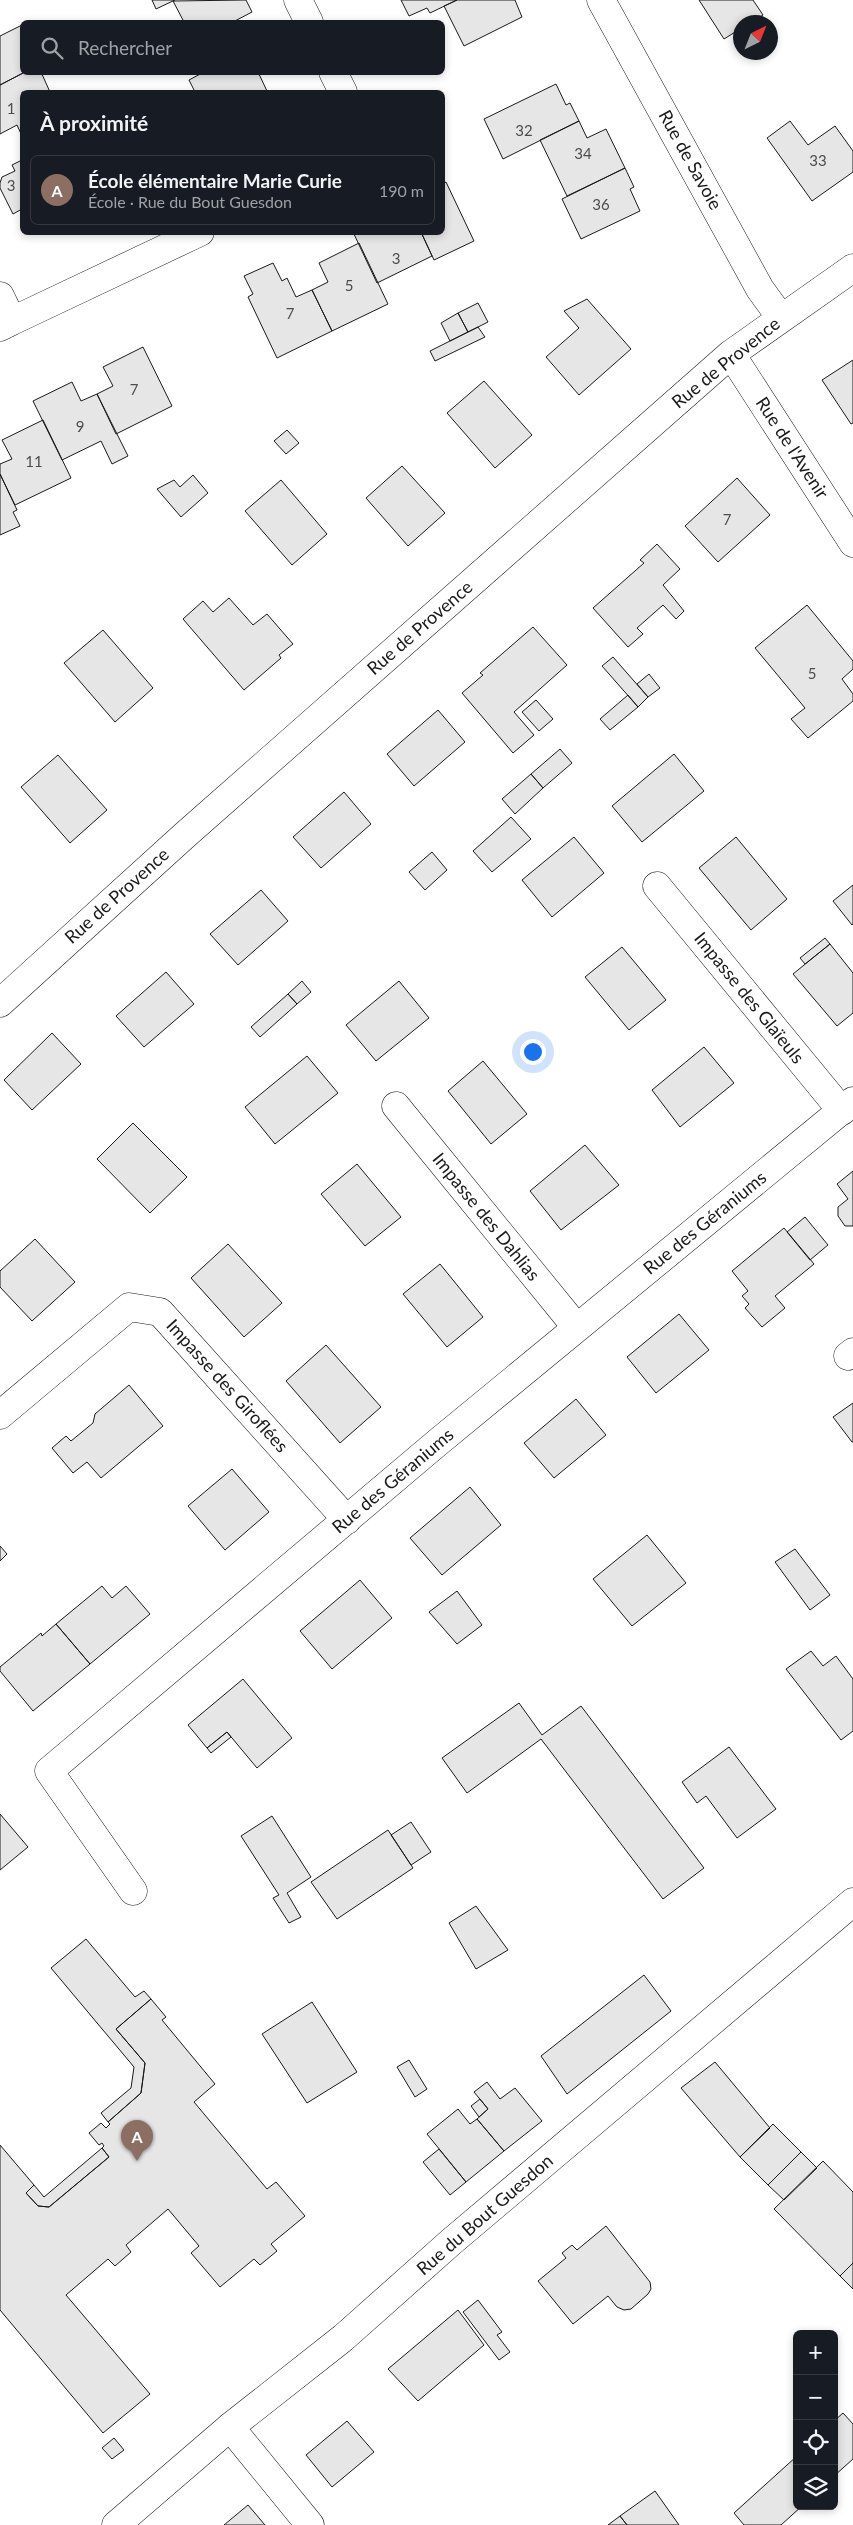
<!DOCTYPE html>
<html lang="fr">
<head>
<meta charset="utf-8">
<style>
	body { margin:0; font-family:Lato,sans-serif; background:#20242c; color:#f1f3f6 }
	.controls { position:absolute; right:15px; bottom:15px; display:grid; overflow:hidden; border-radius:8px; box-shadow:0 2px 8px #0003 }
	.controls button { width:45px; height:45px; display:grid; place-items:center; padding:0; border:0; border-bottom:1px solid #363941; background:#171b24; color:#f1f3f6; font:25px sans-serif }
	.compass { position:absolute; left:733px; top:15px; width:45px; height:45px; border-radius:50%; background:#171b24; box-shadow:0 2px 8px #0003; rotate:43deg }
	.you { position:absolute; left:532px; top:1051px; width:18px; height:18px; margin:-12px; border:4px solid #fff; border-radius:50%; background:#1a73e8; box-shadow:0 0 0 8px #1a73e833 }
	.badge { display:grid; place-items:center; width:32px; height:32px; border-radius:50%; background:#b45309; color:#fff; font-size:16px; font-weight:700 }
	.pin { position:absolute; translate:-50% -41px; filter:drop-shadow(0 1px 2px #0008) }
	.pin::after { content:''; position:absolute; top:26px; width:18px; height:15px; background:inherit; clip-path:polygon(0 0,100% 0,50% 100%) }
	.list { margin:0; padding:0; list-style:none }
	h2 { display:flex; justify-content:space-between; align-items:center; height:65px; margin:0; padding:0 20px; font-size:21px }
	h2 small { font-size:16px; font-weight:400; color:#9ea1a6 }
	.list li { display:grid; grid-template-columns:32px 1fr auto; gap:15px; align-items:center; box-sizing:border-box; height:70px; margin:0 10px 10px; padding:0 10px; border:1px solid #363941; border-radius:8px }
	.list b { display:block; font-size:19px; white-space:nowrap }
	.list p { margin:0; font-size:16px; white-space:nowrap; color:#9ea1a6 }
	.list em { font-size:16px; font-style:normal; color:#9ea1a6 }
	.icon { flex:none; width:28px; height:28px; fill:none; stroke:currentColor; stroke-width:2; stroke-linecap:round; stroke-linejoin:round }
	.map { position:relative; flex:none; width:853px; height:2525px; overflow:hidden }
	.search { position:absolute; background:#171b24; box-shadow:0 2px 8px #0003; left:20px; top:20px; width:425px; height:55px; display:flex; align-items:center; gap:12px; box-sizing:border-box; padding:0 18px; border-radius:8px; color:#9ea1a6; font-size:19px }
	.panel { position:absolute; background:#171b24; box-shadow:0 2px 8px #0003; left:20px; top:90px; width:425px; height:145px; border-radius:8px }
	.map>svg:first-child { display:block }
	.building { fill:#e6e6e6; stroke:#1a1a1a }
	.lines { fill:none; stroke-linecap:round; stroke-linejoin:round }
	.minor-casing { stroke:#1a1a1a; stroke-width:29 }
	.tertiary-casing { stroke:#1a1a1a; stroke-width:29 }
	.minor { stroke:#fff; stroke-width:28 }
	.tertiary { stroke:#fff; stroke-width:28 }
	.labels { text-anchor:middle; stroke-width:4; stroke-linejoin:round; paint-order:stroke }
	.number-label { font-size:15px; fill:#4d4d4d }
	.street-label { font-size:18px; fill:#1a1a1a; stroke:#fff }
</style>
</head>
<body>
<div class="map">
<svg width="853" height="2525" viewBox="0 0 853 2525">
	<rect width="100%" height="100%" fill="#fff"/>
	<path class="building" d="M152 0H175L156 9Z
		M246 0 252 12 233 22H184L173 1Z
		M401 0H457L430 13 427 8 409 16Z
		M457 0H515L522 17 464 46 444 6Z
		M699 0H753L763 15 751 22H740V29L724 39Z
		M22 25V72H25L0 85V36Z
		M25 72H41L50 92H22V136L17 125 0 134V85Z
		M204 72H258L267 91 195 92 189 80Z
		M556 84 566 105 570 103 579 121 503 159 484 119Z
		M579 121 587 138 606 129 625 168 567 196 540 140Z
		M790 121 808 145 835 126 853 151V172L812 201 767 138Z
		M22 160V209L13 214 0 188V183L2 177 15 171 12 165Z
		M625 168 634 187 630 189 640 211 581 239 562 199Z
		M446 182 474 241 434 260 421 232H442V184Z
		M353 232H421L432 256 377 283Z
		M359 243 388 304 332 331 312 290 328 282 319 263Z
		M273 263 282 281 287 278 296 297 312 290 332 331 277 358 248 297 253 294 244 276Z
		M587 299 631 349 579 395 546 357 579 328 564 311Z
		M478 303 488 322 468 332 458 313Z
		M458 313 468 332 450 341 441 323Z
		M478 327 485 337 435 361 430 351Z
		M143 347 172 406 116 434 97 394 113 386 103 367Z
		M853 360V423L851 424 822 380Z
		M484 381 532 435 495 468 447 413Z
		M72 382 81 401 97 394 128 456 112 464 101 441 62 460 33 401Z
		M43 420 71 478 15 505 0 474V464L12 459 2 440Z
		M287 430 299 443 286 454 274 441Z
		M402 466 445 513 408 546 366 498Z
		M0 474 17 510 13 512 20 526 0 535Z
		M193 475 208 493 181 517 157 489 174 480 180 487Z
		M737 478 770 515 718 562 685 526Z
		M281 480 327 534 292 565 245 511Z
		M657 544 680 569 663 585 684 611 676 619 663 605 637 628 643 634 628 647 593 608 644 563 640 560Z
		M229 598 253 625 267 614 293 644 279 655 281 658 244 690 183 619 203 601 213 612Z
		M807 605 853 661V669L842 679 853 694V701L808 738 791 719 805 708 755 648Z
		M533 627 567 665 514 712 534 735 513 753 462 693 483 675 480 673Z
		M103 630 153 688 115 722 64 663Z
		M613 657 648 697 638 707 602 666Z
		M649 674 660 688 648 697 637 684Z
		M628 695 638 707 610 730 600 719Z
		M536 700 553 719 539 731 522 712Z
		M438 710 465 742 414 786 387 754Z
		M560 749 572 763 543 788 531 774Z
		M674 754 704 791 642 842 612 806Z
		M58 755 107 810 70 843 21 787Z
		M531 774 543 788 515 814 502 799Z
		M344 792 371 824 321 868 293 837Z
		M511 817 531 839 492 872 473 851Z
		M574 837 604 873 552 917 522 880Z
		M736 837 787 899 751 930 699 868Z
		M432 852 447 870 425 890 409 872Z
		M853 885V924L852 925 833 901Z
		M261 890 288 921 238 965 210 934Z
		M825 938 830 944 805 964 800 958Z
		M830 944 853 973V1013L837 1026 793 974Z
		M622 947 666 1000 629 1030 585 977Z
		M166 972 194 1004 144 1047 116 1016Z
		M302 981 311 992 297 1004 288 994Z
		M399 981 429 1018 376 1061 346 1025Z
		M288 994 297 1004 260 1037 251 1027Z
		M52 1033 81 1064 32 1110 4 1080Z
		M704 1047 734 1083 680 1127 652 1090Z
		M307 1056 338 1093 275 1144 245 1107Z
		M483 1061 527 1114 491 1144 448 1091Z
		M133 1123 187 1177 150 1213 97 1159Z
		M585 1145 619 1185 561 1230 530 1191Z
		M357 1164 401 1217 365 1246 321 1194Z
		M853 1171V1226H845L838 1216V1207L848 1199 837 1184Z
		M805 1217 828 1245 810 1260 787 1232Z
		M784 1228 814 1264 775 1296 785 1308 762 1327 745 1308 749 1304 742 1296 748 1291 732 1271Z
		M35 1239 75 1282 32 1321 0 1287V1271Z
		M228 1244 282 1303 244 1337 191 1278Z
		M440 1264 483 1317 447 1347 403 1294Z
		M679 1314 709 1350 656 1393 627 1357Z
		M326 1345 381 1407 340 1443 286 1381Z
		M129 1385 163 1426 101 1478 87 1462 73 1473 52 1448 66 1436 71 1441 93 1423 95 1414Z
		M576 1399 606 1435 554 1478 524 1443Z
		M853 1403V1442H852L833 1417Z
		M232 1469 269 1512 225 1550 188 1506Z
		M470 1487 501 1525 442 1575 410 1538Z
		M647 1535 686 1583 632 1626 593 1579Z
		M0 1546 7 1554 0 1561Z
		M795 1549 830 1595 810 1610 775 1562Z
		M360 1580 392 1618 332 1669 300 1631Z
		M102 1586 112 1598 126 1586 150 1614 90 1664 56 1624Z
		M457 1591 482 1625 457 1644 429 1612Z
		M56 1624 90 1664 33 1711 0 1671V1667L41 1633 42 1636Z
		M811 1651 823 1666 836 1656 853 1679V1731L841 1740 786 1669Z
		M243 1679 292 1738 257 1768 227 1732 207 1748 188 1725Z
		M519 1703 542 1735 581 1706 704 1868 663 1899 541 1739 467 1793 442 1758Z
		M227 1732 231 1737 211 1753 207 1748Z
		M729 1747 776 1809 737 1838 706 1796 697 1803 682 1782Z
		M0 1814 28 1847 0 1870Z
		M272 1816 311 1877 287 1893 301 1917 289 1923 273 1898 279 1895 241 1836Z
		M411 1822 431 1852 411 1865 391 1835Z
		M388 1830 413 1868 337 1919 311 1882Z
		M476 1906 508 1950 476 1969 449 1923Z
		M86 1939 135 1997 144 1991 151 1999 116 2029 145 2063 141 2093 108 2122 101 2113 131 2088 134 2067 51 1968Z
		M644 1975 671 2011 567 2094 541 2056Z
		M151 1999 166 2017 162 2020 215 2084 194 2102 267 2189 276 2182 305 2216 271 2244 277 2251 260 2265 254 2259 220 2287 191 2253 199 2246 168 2209 126 2245 131 2252 115 2266 108 2259 66 2295 150 2394 103 2433 0 2310V2145L34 2185 26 2193 38 2206 49 2207 109 2157 102 2148 104 2146 102 2143 99 2145 89 2133 101 2123 106 2128 110 2124 108 2122 141 2093 145 2063 116 2029Z
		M312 2002 357 2072 307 2103 262 2034Z
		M409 2060 427 2089 415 2097 397 2067Z
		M715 2062 770 2128 740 2157 681 2088Z
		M487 2082 500 2099 515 2088 542 2121 504 2151 477 2119 488 2109 474 2092Z
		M480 2099 488 2109 479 2117 471 2106Z
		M458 2109 470 2124 477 2119 504 2151 466 2182 427 2134Z
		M773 2124 801 2152 768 2185 740 2157Z
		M102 2148 109 2157 49 2207 38 2206 26 2193 34 2185 44 2197Z
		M439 2149 466 2182 450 2195 423 2162Z
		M801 2152 817 2168 784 2200 768 2185Z
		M823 2161 853 2192V2263L840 2276 774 2209Z
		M606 2226 650 2282 651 2289 648 2294 631 2309 624 2310 617 2307 608 2296 573 2324 538 2281 566 2258 562 2253 572 2245 577 2250Z
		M853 2263V2289L840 2276Z
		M478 2300 502 2332 497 2335 510 2352 499 2360 463 2312Z
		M458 2310 484 2345 418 2401 388 2369Z
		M843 2413 853 2424V2459L834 2476V2421Z
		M347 2421 374 2452 332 2487 306 2455Z
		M114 2438 124 2450 112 2459 102 2448Z
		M797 2456V2506H802L781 2525H744L734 2513Z
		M655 2491 679 2525H627L620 2516Z
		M248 2505 265 2525H224Z
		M620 2516 627 2525H608Z"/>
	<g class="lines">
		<g class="minor-casing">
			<path id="minor" d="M298 0 309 22
				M601 0 760 289 781 318
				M333 72 343 92
				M0 296 12 321 0 327
				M12 321 200 232
				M731 354 853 543
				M657 886 842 1111
				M0 1003 185 835 731 354 853 268
				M396 1106 577 1328
				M848 1356 853 1352
				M0 1415 129 1307 160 1312 347 1520
				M133 1891 49 1771 437 1443 853 1101
				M230 2427 310 2525"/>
		</g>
		<g class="tertiary-casing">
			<path id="tertiary" d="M116 2525 230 2427 343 2338 451 2242 853 1902"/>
		</g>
		<use href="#minor" class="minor"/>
		<use href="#tertiary" class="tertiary"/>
	</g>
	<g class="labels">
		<g class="number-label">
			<text x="11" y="114">1</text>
			<text x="524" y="136">32</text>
			<text x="583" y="159">34</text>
			<text x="818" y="166">33</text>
			<text x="11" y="191">3</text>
			<text x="601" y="210">36</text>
			<text x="396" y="264">3</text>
			<text x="349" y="291">5</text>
			<text x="290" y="319">7</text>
			<text x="134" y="395">7</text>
			<text x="80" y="432">9</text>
			<text x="34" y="467">11</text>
			<text x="727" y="525">7</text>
			<text x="812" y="679">5</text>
		</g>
		<g class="street-label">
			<text transform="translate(690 160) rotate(61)" y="6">Rue de Savoie</text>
			<text transform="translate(726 363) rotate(-39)" y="6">Rue de Provence</text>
			<text transform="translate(792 448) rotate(57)" y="6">Rue de l'Avenir</text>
			<text transform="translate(420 628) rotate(-41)" y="6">Rue de Provence</text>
			<text transform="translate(117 896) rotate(-42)" y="6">Rue de Provence</text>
			<text transform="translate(749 998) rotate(51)" y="6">Impasse des Glaïeuls</text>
			<text transform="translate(486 1217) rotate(51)" y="6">Impasse des Dahlias</text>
			<text transform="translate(705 1223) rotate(-39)" y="6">Rue des Géraniums</text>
			<text transform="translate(227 1386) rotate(48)" y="6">Impasse des Giroflées</text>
			<text transform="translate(393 1481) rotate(-40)" y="6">Rue des Géraniums</text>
			<text transform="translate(485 2215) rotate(-41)" y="6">Rue du Bout Guesdon</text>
		</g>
	</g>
</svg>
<div class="controls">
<button>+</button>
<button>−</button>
<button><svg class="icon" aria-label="locate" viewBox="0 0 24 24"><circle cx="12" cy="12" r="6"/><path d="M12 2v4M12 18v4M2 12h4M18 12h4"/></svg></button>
<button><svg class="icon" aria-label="layers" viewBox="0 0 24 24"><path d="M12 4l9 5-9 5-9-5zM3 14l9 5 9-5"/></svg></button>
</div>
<svg class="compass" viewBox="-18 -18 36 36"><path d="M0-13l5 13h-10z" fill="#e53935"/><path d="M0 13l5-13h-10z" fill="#9ea1a6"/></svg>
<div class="you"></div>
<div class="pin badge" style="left:137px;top:2161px;background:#8d6e63">A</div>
<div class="search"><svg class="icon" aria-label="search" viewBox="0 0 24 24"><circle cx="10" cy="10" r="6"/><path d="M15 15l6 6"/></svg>Rechercher</div>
<section class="panel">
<h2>À proximité<small></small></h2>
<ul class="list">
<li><span class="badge" style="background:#8d6e63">A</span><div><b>École élémentaire Marie Curie</b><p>École · Rue du Bout Guesdon</p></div><em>190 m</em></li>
</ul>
</section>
</div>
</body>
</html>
